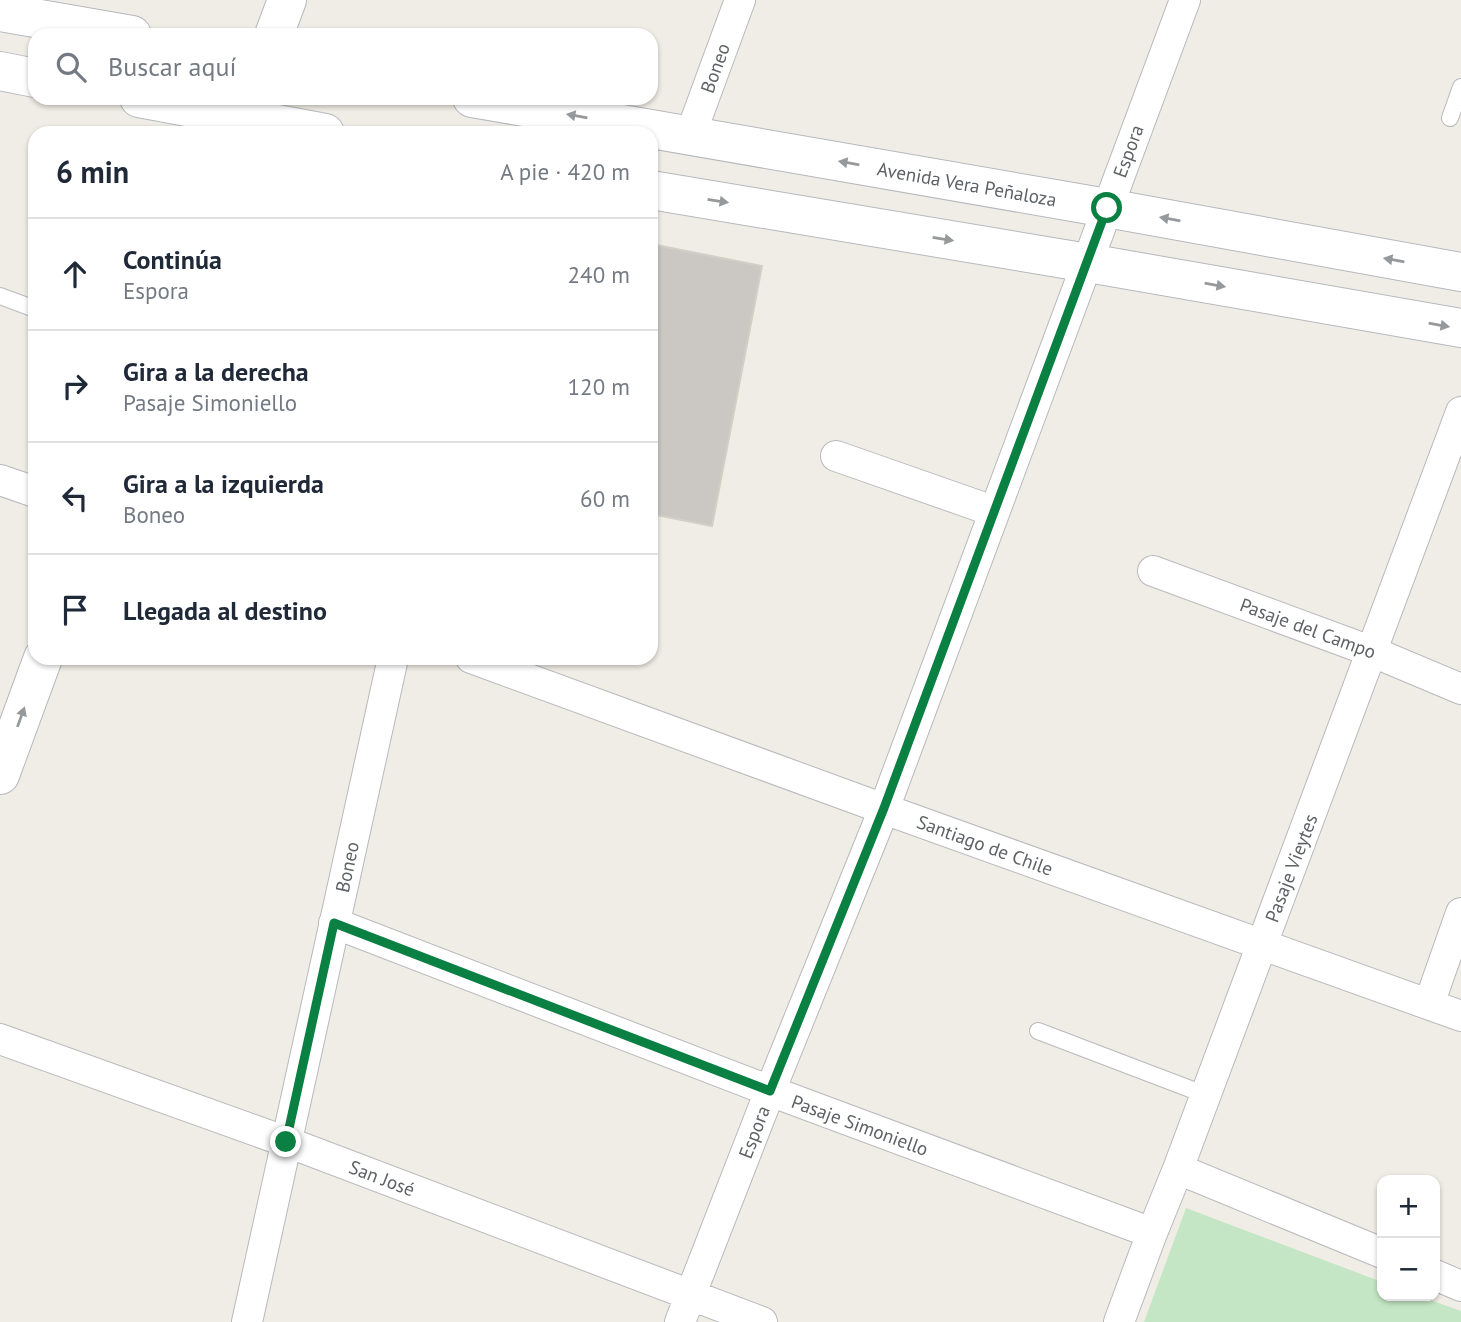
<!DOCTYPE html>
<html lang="es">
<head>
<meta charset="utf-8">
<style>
	body { margin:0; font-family:"PT Sans",sans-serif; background:#f6f6f7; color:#1f2937 }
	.controls { position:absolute; right:21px; bottom:21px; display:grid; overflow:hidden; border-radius:14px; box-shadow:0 2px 5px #0004 }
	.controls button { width:63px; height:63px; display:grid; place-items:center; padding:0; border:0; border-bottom:2px solid #e0e1e3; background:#fff; color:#1f2937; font:35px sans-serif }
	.stop { position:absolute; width:21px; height:21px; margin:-16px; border:5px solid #0b8043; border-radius:50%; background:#fff }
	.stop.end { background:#0b8043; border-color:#fff; box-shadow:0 2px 7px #0008 }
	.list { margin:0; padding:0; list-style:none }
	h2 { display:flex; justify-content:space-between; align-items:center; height:91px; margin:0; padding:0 28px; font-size:30px }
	h2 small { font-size:23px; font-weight:400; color:#747a83 }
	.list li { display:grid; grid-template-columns:46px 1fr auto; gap:21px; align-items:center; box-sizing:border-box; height:112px; padding:0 28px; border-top:2px solid #e0e1e3 }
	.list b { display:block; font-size:26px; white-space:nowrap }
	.list p { margin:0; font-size:23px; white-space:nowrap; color:#747a83 }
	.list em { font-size:23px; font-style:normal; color:#747a83 }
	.icon { flex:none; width:38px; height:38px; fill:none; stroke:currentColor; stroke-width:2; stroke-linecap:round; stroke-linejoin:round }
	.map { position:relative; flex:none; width:1461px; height:1322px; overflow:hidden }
	.search { position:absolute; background:#fff; box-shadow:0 2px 5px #0004; left:28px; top:28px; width:630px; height:77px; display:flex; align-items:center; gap:18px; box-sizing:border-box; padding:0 24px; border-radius:21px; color:#747a83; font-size:26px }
	.panel { position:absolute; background:#fff; box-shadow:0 2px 5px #0004; left:28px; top:126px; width:630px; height:539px; border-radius:21px }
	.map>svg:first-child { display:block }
	.green { fill:#c4e6c4 }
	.building { fill:#cbc8c4; stroke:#d4cfc5; stroke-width:2 }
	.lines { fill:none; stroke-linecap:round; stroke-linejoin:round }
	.lane-casing { stroke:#b7b9bc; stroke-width:18 }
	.street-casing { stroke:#b7b9bc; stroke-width:32 }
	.secondary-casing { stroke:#b5b9bd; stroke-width:40 }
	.lane { stroke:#fff; stroke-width:16 }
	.street { stroke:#fff; stroke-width:30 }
	.secondary { stroke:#fff; stroke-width:38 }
	.oneway { fill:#96999c }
	.route { stroke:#0b8043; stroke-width:9 }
	.labels { text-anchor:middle; stroke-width:7; stroke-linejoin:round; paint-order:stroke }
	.street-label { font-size:19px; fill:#5e6266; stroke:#fff }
</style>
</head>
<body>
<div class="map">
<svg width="1461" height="1322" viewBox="0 0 1461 1322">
	<rect width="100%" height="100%" fill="#f0ede6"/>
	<path class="green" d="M1186 1208 1382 1282V1296H1419L1461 1311V1322H1144Z"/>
	<path class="building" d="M651 244 762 266 712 526 651 514Z"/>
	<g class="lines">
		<g class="lane-casing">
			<path id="lane" d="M1450 118 1461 87
				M0 296 35 309
				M1038 1031 1206 1095"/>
		</g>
		<g class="street-casing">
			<path id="street" d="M690 136 740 0
				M836 456 993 511
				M0 480 35 492
				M1153 571 1373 652 1461 689
				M471 658 884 809 1461 1016
				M334 923 770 1091 1152 1233
				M1429 1004 1461 913
				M0 1039 287 1142 762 1322
				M1178 1169 1382 1253
				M1435 1275 1461 1286
				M247 1322 393 658
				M680 1322 770 1091 884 809 1185 0
				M1119 1322 1152 1233 1178 1169 1461 412"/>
		</g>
		<g class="secondary-casing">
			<path id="secondary" d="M0 12 132 35
				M274 35 287 0
				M0 71 35 78
				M139 98 325 133
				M472 98 1107 208 1461 272
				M651 190 1088 263 1461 328
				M0 775 43 658"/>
		</g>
		<use href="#lane" class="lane"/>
		<use href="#street" class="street"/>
		<use href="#secondary" class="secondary"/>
	</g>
	<defs><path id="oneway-solid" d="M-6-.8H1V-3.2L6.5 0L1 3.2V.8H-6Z" transform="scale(1.75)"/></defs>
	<g class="oneway">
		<use href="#oneway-solid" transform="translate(577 116) rotate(-170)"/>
		<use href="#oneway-solid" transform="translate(849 163) rotate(-170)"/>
		<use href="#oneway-solid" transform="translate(718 201) rotate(9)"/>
		<use href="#oneway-solid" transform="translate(1170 219) rotate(-170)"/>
		<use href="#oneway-solid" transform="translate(943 239) rotate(9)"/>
		<use href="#oneway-solid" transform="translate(1394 260) rotate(-170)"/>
		<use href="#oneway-solid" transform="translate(1215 285) rotate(10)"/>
		<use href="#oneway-solid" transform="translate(1439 325) rotate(10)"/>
		<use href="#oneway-solid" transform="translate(21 717) rotate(-70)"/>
	</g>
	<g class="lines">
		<path class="route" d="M286 1142 334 923 770 1091 884 808 1107 208"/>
	</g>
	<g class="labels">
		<g class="street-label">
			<text transform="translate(715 68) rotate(-70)" y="7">Boneo</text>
			<text transform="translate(1128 151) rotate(-70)" y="7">Espora</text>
			<text transform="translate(967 184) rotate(10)" y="7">Avenida Vera Peñaloza</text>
			<text transform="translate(1308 628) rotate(20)" y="7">Pasaje del Campo</text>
			<text transform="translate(985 845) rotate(20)" y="7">Santiago de Chile</text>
			<text transform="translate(347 867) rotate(-78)" y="7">Boneo</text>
			<text transform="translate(1291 868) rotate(-69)" y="7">Pasaje Vieytes</text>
			<text transform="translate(860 1125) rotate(20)" y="7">Pasaje Simoniello</text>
			<text transform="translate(754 1132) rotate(-69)" y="7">Espora</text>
			<text transform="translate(382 1178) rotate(21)" y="7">San José</text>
		</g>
	</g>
</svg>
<div class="controls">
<button>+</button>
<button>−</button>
</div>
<div class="stop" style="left:1107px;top:208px"></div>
<div class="stop end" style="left:286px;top:1142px"></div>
<div class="search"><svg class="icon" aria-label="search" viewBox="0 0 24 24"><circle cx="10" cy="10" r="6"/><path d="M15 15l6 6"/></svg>Buscar aquí</div>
<section class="panel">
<h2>6 min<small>A pie · 420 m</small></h2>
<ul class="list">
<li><svg class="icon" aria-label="ahead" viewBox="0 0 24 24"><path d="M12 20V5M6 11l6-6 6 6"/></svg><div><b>Continúa</b><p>Espora</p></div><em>240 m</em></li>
<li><svg class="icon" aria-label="right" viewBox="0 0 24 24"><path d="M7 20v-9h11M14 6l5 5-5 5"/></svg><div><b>Gira a la derecha</b><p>Pasaje Simoniello</p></div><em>120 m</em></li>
<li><svg class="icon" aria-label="left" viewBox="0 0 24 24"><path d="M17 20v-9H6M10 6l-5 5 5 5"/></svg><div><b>Gira a la izquierda</b><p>Boneo</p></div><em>60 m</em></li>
<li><svg class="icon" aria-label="arrive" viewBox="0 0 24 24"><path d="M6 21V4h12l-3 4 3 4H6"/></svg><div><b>Llegada al destino</b></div></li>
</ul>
</section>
</div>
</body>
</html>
